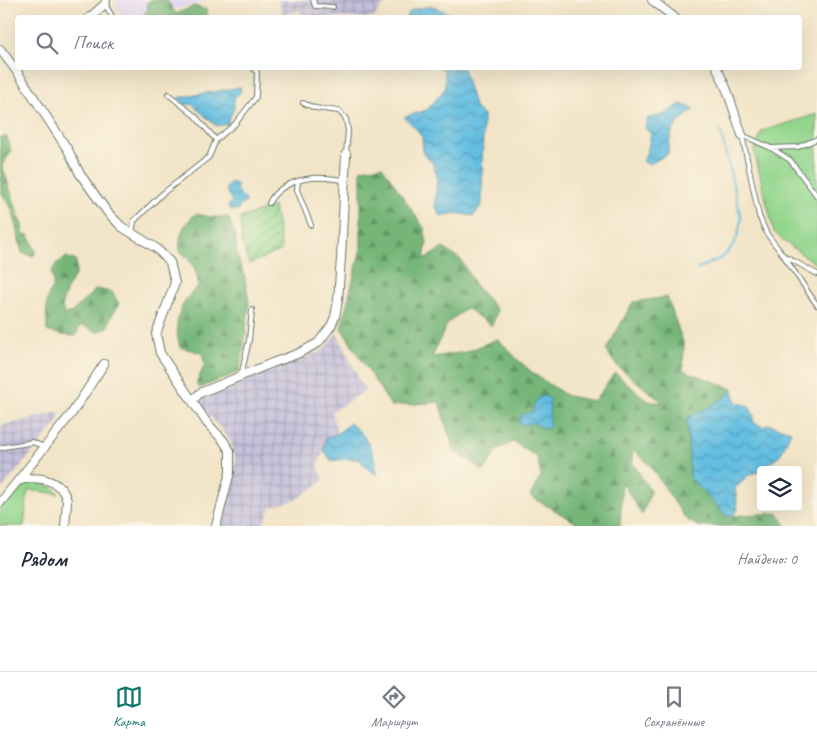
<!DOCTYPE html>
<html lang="ru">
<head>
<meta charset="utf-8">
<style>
	body { margin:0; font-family:Caveat,sans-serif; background:#f2f2f3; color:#1f2937 }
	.controls { position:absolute; right:15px; bottom:15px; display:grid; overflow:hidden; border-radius:5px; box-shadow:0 5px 20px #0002 }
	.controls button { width:45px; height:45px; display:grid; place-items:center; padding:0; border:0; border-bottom:1px solid #e0e1e3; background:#fff; color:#1f2937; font:25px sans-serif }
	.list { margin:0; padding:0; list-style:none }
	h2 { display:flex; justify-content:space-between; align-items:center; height:65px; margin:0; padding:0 20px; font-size:21px }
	h2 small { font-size:16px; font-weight:400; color:#747a83 }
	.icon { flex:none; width:28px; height:28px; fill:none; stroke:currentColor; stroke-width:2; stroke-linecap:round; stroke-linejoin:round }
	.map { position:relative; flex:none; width:817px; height:526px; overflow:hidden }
	.search { position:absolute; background:#fff; box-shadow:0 5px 20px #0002; left:15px; right:15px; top:15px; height:55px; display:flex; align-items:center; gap:12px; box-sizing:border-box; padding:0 18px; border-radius:5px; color:#747a83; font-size:19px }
	.sheet { height:145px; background:#fff }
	nav { display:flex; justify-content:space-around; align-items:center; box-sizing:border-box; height:70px; border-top:1px solid #e0e1e3; background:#fff; font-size:14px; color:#747a83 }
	nav a { display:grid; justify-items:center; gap:2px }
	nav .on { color:#0f766e }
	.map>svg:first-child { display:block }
	.built { fill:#e1d4f4 }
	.industrial { fill:url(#industrial-grid) }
	.grass { fill:#92d58d; stroke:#588960 }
	.forest { fill:url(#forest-firs); stroke:#4a7a56 }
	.garden { fill:url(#garden-furrows); stroke:#588960 }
	.water { fill:url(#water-waves); stroke:#417e8a }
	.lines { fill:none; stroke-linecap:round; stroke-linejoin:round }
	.stream { stroke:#63bee1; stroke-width:2 }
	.service-casing { stroke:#697767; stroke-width:6 }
	.minor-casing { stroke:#697767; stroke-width:10 }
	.service { stroke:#fff; stroke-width:4 }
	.minor { stroke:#fff; stroke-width:8 }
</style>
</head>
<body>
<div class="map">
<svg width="817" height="526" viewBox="0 0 817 526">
	<defs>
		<pattern id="industrial-grid" width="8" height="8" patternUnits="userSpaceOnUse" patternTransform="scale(1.25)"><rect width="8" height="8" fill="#c5c0db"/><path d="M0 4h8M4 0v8" fill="none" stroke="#9f9db2"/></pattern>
		<pattern id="forest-firs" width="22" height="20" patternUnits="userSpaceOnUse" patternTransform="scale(1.25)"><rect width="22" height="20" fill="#75b678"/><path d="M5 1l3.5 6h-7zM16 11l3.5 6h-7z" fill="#5f9563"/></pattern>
		<pattern id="garden-furrows" width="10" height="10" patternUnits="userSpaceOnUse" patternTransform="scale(1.25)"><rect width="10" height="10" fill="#92d58d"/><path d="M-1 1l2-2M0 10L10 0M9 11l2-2" fill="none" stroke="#77ae74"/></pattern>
		<pattern id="water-waves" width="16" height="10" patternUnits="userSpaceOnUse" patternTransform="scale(1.25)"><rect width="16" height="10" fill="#63bee1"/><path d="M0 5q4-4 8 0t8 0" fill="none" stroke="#519cb7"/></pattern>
	</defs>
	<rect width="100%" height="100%" fill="#fcf5e5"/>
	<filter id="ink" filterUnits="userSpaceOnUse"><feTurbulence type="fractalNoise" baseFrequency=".02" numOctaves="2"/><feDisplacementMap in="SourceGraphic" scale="10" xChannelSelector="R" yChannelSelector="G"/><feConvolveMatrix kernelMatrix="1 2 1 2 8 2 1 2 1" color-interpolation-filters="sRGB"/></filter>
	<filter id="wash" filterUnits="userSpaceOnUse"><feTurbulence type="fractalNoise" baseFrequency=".0096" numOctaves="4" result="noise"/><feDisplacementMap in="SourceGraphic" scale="20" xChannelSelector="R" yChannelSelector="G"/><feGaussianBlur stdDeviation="1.12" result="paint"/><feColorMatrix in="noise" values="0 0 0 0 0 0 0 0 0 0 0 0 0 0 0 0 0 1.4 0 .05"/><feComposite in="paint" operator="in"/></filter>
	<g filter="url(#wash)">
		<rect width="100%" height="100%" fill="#f2e4c7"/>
		<path class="built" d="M116 0H209L143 18 121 17Z"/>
		<path class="industrial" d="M278 0H388L373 18 302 17 299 10 283 15Z
			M337 333 365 391 332 411 337 434 326 438 324 450 318 466 324 480 296 500 271 507 262 526H222L233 483 236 459 230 440 205 410 201 403 208 394 323 350Z
			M59 412 58 422 0 491V426Z"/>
		<path class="grass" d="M817 114V265L781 239 774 232 754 151 762 131Z
			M36 482 52 487 59 494 28 490 24 526H0V507L20 485Z"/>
		<path class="forest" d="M150 0H167L176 14 194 6 207 10 206 13 208 17H143L145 12H148L147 3Z
			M0 137H7L11 152 2 165 22 225 23 235H29L36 252 33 256 22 253 12 209 1 192Z
			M382 166 424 228 427 242 424 259 443 248 461 260 475 285 497 310 492 326 466 308 447 324 432 357 466 352 497 339 505 346 516 358 534 374 567 396 594 401 615 373 648 401 663 403 616 365 606 350 633 302 667 297 684 345 683 370 733 389C721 403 703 410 687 418L727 516 778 513 786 526H698L685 518 651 467 633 449 632 462 651 491 642 515 622 482 620 526H582L530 496 541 476 537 457 514 442 498 449 484 471 454 451 439 402 391 406 341 328 361 248V169Z
			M196 214 211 217H228L235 233 237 256 245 278 249 303 244 346 239 372 200 388 196 384 205 364 202 353 180 347C179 342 177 336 177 330 176 313 185 297 198 287 198 270 192 262 180 251 178 236 183 223 196 214Z
			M66 257 76 261V274L68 286 62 304 64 315 72 312 96 289 112 292 119 304 111 317 107 328 97 332 81 325 75 336 63 335 47 331C47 321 46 311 47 301 49 288 57 291 51 273L56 264Z"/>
		<path class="garden" d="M274 206 282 250 249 264 242 243 240 218Z"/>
		<path class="water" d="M432 6 454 15V17H406L412 10Z
			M441 68H463L474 106 483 116 482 204 474 216 456 213 441 216 435 206 437 176 432 162 423 154 422 137 418 131 404 117 427 110 445 89V73Z
			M240 87 241 91 234 99V108L227 124 216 126 192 104 185 105 178 98Z
			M681 104 694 109C675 126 670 127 668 154L650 164 643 162 648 148 651 134 645 128 648 118 663 115Z
			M231 182 238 185 236 190 247 201 241 205 238 210H231L228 206 232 201 226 189Z
			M733 389 736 402 749 406 754 416 753 422 764 427 767 424 791 431 782 452 776 459 765 465 758 472 747 476 740 484 735 488 738 510 733 515 727 516 690 478 687 418C703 410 721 403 733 389Z
			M544 396 550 399 549 428 544 429C535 424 532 420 522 426L519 421 522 414 533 412C533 404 536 398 544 396Z
			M350 423C354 427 359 431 363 435 371 446 377 461 377 475L367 468 359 459H346L331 461 324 450 326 438 337 434Z"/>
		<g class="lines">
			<path class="stream" d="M697 269 723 257 732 247 738 236 741 218 720 129"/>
		</g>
	</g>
	<g filter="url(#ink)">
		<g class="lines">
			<g class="service-casing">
				<path id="service" d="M313 0 315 6 333 7
					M105 4 113 18
					M168 94 195 116 216 140
					M303 103 315 108 339 111 346 119 348 131 346 154
					M742 135 759 216 767 234 783 255 817 305
					M742 135 771 148 790 160 817 196
					M771 148 798 147 817 139
					M298 181 297 190 311 225
					M269 203C276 187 296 180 312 178 323 177 334 179 344 180
					M132 234 134 221 162 194 209 157 216 140 235 124 256 97 257 72 253 68
					M785 256 817 274
					M241 376 249 340 252 310
					M0 448C11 445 21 445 32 442L45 447"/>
			</g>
			<g class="minor-casing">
				<path id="minor" d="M652 0 675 18
					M89 18 105 4 106 0
					M0 49 18 73 68 150 80 174 108 213 122 227 156 248 170 262 175 283 156 334 160 353 207 423 223 440 230 451V472L216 526
					M717 68 727 90 742 135
					M192 401 200 393 272 363 297 354 318 343 331 326 335 317 338 300 341 258 346 154
					M18 481C37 475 62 479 67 501L65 526
					M0 503 72 413 104 364"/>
			</g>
			<use href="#service" class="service"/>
			<use href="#minor" class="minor"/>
		</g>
	</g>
</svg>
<div class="controls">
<button><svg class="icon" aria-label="layers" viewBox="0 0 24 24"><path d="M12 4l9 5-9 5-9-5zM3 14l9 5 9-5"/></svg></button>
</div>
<div class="search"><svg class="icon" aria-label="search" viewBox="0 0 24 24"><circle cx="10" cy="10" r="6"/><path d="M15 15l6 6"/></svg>Поиск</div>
</div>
<section class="sheet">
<h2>Рядом<small>Найдено: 0</small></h2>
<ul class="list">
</ul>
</section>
<nav>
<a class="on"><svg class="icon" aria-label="map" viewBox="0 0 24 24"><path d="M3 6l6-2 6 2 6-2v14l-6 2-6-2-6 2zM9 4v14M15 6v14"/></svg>Карта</a>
<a><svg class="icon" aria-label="directions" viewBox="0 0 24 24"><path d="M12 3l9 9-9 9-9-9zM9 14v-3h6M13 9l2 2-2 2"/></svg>Маршрут</a>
<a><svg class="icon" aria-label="saved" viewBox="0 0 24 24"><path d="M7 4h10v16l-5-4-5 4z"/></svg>Сохранённые</a>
</nav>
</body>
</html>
